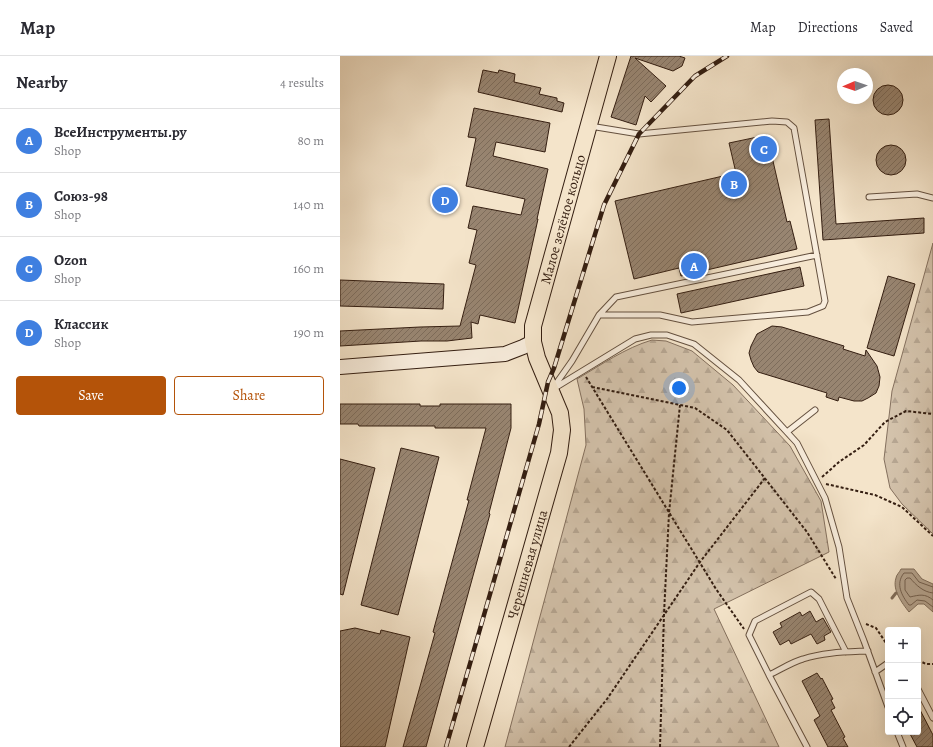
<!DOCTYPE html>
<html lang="en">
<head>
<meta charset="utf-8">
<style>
	body { margin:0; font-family:Alegreya,serif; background:#f2f2f3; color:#2b2b33 }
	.controls { position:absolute; right:12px; bottom:12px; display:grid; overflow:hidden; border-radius:4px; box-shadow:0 4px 16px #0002 }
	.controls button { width:36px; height:36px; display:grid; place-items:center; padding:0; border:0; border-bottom:1px solid #e1e1e2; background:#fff; color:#2b2b33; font:20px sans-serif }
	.compass { position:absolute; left:497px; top:12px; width:36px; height:36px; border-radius:50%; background:#fff; box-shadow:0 4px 16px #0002; rotate:268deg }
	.you { position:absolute; left:339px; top:332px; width:14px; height:14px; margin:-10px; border:3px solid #fff; border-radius:50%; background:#1a73e8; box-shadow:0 0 0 6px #1a73e833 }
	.badge { display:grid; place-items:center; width:26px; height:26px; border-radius:50%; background:#b45309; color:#fff; font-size:13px; font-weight:700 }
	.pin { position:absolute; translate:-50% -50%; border:2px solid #fff; box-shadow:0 1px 4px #0006 }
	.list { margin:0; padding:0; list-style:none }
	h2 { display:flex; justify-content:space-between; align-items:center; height:52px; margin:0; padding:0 16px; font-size:17px }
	h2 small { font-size:13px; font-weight:400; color:#7c7c81 }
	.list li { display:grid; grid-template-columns:26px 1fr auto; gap:12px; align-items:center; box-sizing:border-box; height:64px; padding:0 16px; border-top:1px solid #e1e1e2 }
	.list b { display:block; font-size:15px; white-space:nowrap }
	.list p { margin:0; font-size:13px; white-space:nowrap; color:#7c7c81 }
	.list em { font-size:13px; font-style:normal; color:#7c7c81 }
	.actions { display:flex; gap:8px; padding:12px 16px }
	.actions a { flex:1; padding:9px 0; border:1px solid #b45309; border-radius:4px; text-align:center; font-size:14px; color:#b45309 }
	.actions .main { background:#b45309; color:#fff }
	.icon { flex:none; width:22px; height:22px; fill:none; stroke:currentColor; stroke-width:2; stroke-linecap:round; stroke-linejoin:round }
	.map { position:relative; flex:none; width:593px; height:691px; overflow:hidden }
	header { display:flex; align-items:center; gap:24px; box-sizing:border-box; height:56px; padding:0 20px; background:#fff; border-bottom:1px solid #e1e1e2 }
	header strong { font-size:19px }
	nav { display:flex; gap:22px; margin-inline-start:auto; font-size:14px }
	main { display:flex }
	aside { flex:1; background:#fff }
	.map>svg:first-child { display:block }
	.forest { fill:url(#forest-firs); stroke:#84705e }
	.water { fill:#b3a18b; stroke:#806d5a }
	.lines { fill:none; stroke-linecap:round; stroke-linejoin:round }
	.shore { stroke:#74604e; stroke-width:1 }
	.stream { stroke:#806d5a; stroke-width:3 }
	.building { fill:url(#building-hatch); stroke:#341e11 }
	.lane-casing { stroke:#64503f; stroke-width:7 }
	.secondary-casing { stroke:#341e11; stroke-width:16 }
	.primary-casing { stroke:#341e11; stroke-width:18 }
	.path { stroke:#341e11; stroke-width:2; stroke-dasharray:3 2; stroke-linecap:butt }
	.lane { stroke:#f8eddd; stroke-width:5 }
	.secondary { stroke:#f8eddd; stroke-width:14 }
	.primary { stroke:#f4e4ca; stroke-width:16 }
	.rail-casing { stroke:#341e11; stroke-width:4.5 }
	.rail { stroke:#f8eddd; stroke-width:3; stroke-dasharray:9; stroke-linecap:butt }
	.labels { text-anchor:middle; stroke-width:3.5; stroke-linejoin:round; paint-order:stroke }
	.street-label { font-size:14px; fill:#341e11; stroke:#f8eddd }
</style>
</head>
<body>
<header>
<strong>Map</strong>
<nav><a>Map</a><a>Directions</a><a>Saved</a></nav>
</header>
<main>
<aside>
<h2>Nearby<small>4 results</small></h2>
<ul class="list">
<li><span class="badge" style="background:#3f7fe0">A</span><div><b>ВсеИнструменты.ру</b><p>Shop</p></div><em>80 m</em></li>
<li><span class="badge" style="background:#3f7fe0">B</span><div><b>Союз-98</b><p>Shop</p></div><em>140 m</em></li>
<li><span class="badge" style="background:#3f7fe0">C</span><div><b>Ozon</b><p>Shop</p></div><em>160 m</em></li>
<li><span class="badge" style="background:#3f7fe0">D</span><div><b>Классик</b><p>Shop</p></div><em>190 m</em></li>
</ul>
<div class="actions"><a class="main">Save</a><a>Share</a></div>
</aside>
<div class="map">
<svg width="593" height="691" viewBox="0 0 593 691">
	<defs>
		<pattern id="forest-firs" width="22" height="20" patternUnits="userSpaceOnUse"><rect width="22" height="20" fill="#d3c2ab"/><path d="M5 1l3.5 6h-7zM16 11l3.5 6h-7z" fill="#b6a692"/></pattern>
		<pattern id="building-hatch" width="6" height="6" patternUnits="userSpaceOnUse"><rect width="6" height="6" fill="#988571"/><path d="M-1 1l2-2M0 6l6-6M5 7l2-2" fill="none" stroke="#7d6c5b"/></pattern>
	</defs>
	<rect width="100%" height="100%" fill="#f4e4ca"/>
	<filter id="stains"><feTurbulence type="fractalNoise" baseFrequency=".005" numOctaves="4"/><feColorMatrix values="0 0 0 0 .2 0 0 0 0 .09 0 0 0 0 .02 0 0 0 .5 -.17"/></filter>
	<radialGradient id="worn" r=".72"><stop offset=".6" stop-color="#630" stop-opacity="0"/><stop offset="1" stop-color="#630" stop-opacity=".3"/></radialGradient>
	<path class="forest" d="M593 187V478L562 448 550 432 544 403 552 335Z
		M312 284 326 285 352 295 393 329 450 390 481 445 489 496 374 553 439 691H165L246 389 244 353 237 323C261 309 285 292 312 284Z"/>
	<path class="water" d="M561 513H574L582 523 593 528V556L584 548H578L569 556C562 547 552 534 556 522 556 519 560 516 561 513Z"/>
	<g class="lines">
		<path class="shore" d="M593 531 579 526 572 517H564C555 528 562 540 569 549H571L577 544 585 545 593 551
			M593 537C583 536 576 529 570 522H567L565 524V534L570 541C579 539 585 537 593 544"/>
		<path class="stream" d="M552 542 556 537"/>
	</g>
	<path class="building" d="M291 0H339L345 2 342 10 333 15 295 2 326 30 311 46 305 40 296 69 271 61Z
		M143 14 158 17 159 14 175 18 174 26 201 32 199 38 217 42V45L224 47 222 56 138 36Z
		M533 44a15 15 0 1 1 30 0a15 15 0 1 1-30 0Z
		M134 52 210 67 205 96 156 86 153 100 208 113 197 163H198L175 267 140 259 138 268 131 266 132 282 107 285H81L0 290V275L80 271 120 270 136 209 129 207 137 174 128 172 133 150 181 159 185 143 126 130 136 82 128 81Z
		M489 63 496 168 584 162V177L483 184 475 64Z
		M427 79 447 166 450 165 457 193 341 220 339 212 294 223 275 145 396 117 389 87Z
		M536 104a15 15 0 1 1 30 0a15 15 0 1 1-30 0Z
		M460 211 464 230 341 257 337 238Z
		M548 220 575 228 554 300 527 292Z
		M0 224 104 228 103 253 0 250Z
		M432 270 442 271 504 290 503 293 525 300 526 294 537 310 540 321 539 330 536 337 528 342 522 345H514L499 341 498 345 486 341 487 337 418 316 414 311 411 304 409 297 411 290 417 278Z
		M0 348H80V350H100V348H171V372L149 457 150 458 86 691H63L95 577 93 576 129 444H127L146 372H95V370H19L18 368H0Z
		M61 392 99 401 58 559 21 549Z
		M0 403 35 412 3 539 0 538Z
		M470 555 476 566 483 562 491 576 484 580 485 584 477 588 471 578 451 588 449 584 440 589 433 576 442 571 440 567 460 556 462 560Z
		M15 572 40 578 41 574 70 581 45 691H0V575Z
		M477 617 481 623 482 622 493 643 491 644 495 652 491 654 505 681 503 682 508 691H488L474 664 480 660 462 625Z
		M578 650 593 679V691H577L569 676H578Z"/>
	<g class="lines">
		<g class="lane-casing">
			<path id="lane" d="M250 70 299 78 432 65 447 66 454 72 485 245 483 250 468 256 352 266 320 259H259
				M529 141 577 138 593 142
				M213 332 232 305 259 259 276 241 477 199
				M213 333 295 283 311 279H327L354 288 399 324 457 387 485 442 499 491 507 542 524 585 548 651
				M447 376 475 354
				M506 596 479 543 471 536 415 565 409 579 429 619C440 614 452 606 463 603 484 596 506 596 528 595
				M535 616 548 607
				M429 619 467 691
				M578 633 593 662
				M557 676 563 691"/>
		</g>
		<g class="secondary-casing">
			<path id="secondary" d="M0 311 165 298 183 291 193 286"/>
		</g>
		<g class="primary-casing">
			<g id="primary">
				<path id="s1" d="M135 691 219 397 222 374 220 357 197 302 193 286V270L268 0"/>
			</g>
		</g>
		<path class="path" d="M246 321 376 533 404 573
			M252 331 355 352 387 374 467 476 496 523
			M482 421 499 406 524 389 545 366 566 355 593 358
			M486 428 535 439 562 451 593 480
			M526 568 536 572 548 590
			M578 604 586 608H593
			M229 691 267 643 360 506 425 422
			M320 691 324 558 329 457 340 349"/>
		<use href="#lane" class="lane"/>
		<use href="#secondary" class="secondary"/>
		<use href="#primary" class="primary"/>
		<g class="rail-casing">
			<path id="rail" d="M106 691 199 368 208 326 214 312 264 149 299 78 355 20 387 0"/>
		</g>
		<use href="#rail" class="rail"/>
	</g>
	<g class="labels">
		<g class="street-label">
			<text dy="5" stroke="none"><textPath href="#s1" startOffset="549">Малое зелёное кольцо</textPath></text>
			<text dy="5" stroke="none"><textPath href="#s1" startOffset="190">Черешневая улица</textPath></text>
		</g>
	</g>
	<rect width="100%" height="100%" filter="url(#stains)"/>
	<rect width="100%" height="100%" fill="url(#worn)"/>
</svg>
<div class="controls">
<button>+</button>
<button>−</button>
<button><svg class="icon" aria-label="locate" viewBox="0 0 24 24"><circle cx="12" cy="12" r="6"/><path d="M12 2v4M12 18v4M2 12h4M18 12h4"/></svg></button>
</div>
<svg class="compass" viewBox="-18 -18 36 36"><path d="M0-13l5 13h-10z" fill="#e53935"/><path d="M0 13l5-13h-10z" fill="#7c7c81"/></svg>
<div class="you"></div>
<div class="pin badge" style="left:354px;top:210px;background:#3f7fe0">A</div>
<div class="pin badge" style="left:394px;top:128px;background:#3f7fe0">B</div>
<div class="pin badge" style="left:424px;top:93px;background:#3f7fe0">C</div>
<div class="pin badge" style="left:105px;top:144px;background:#3f7fe0">D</div>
</div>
</main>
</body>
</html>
